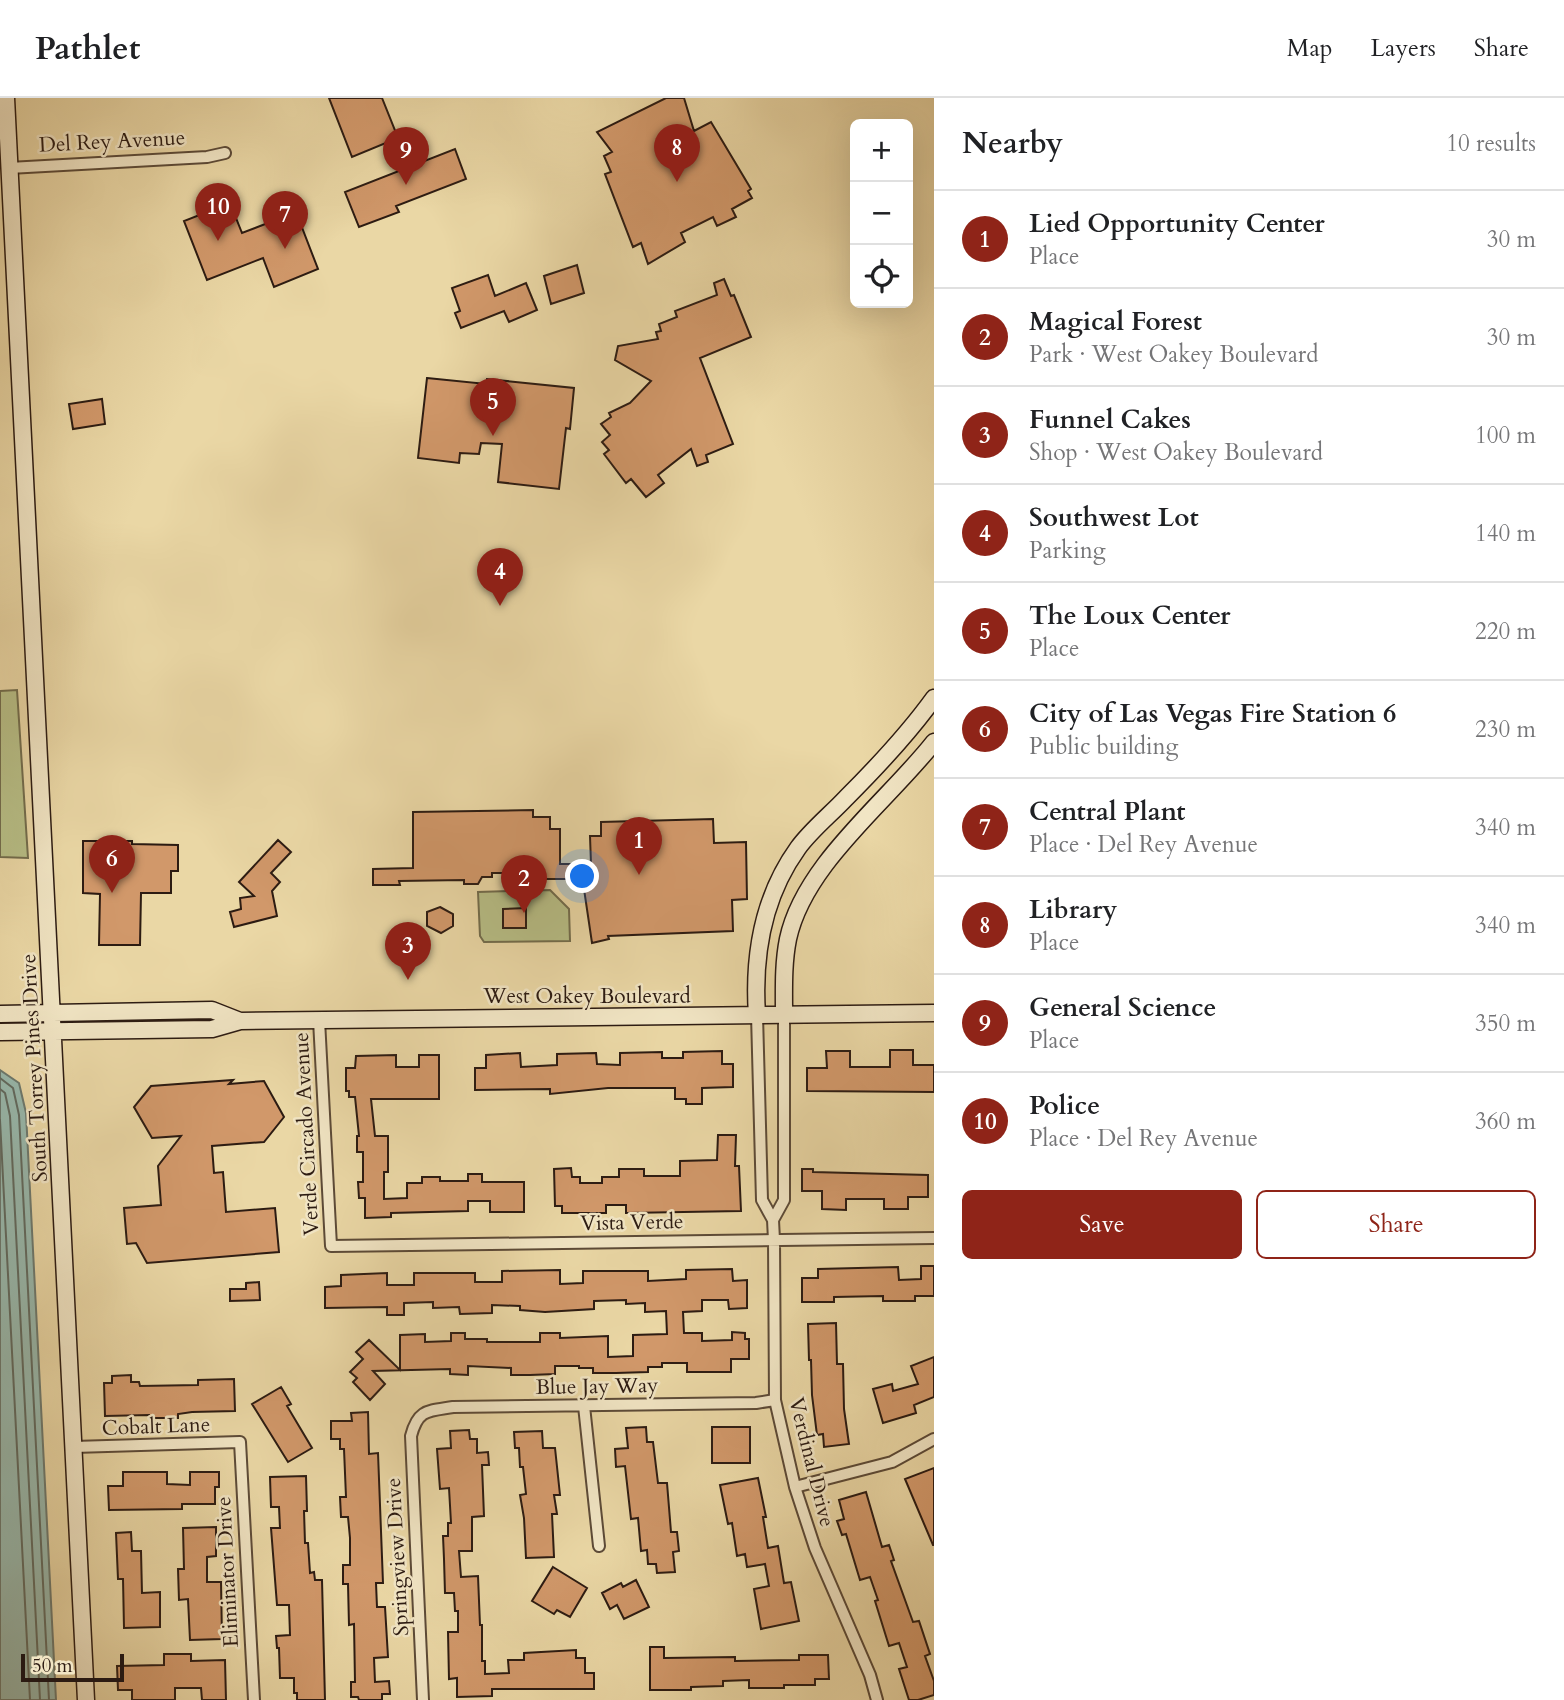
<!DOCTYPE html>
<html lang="en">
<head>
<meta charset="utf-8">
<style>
	body { margin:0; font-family:Cardo,serif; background:#f6f6f6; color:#202124 }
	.controls { position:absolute; right:21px; top:21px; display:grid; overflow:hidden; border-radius:10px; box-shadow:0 7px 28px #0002 }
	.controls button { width:63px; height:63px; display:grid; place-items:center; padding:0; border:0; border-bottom:2px solid #e0e0e0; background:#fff; color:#202124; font:35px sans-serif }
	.scale { position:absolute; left:21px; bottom:18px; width:103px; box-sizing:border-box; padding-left:7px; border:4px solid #2c1b12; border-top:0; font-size:19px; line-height:24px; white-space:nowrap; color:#2c1b12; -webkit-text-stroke:5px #f1e5c4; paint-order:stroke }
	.you { position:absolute; left:583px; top:779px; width:24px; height:24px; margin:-18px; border:5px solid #fff; border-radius:50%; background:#1a73e8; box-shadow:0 0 0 10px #1a73e833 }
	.badge { display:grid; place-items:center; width:46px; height:46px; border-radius:50%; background:#8f2418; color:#fff; font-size:23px; font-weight:700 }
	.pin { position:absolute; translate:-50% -58px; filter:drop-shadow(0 2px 4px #0008) }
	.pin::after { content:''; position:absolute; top:37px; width:24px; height:21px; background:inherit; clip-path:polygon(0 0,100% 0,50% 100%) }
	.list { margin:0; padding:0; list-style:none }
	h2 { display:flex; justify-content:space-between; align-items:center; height:91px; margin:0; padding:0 28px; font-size:30px }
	h2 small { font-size:23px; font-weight:400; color:#757577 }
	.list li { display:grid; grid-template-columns:46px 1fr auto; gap:21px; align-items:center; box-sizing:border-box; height:98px; padding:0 28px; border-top:2px solid #e0e0e0 }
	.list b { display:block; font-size:26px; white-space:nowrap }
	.list p { margin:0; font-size:23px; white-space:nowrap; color:#757577 }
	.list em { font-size:23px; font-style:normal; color:#757577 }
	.actions { display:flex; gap:14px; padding:21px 28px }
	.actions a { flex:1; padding:16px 0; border:2px solid #8f2418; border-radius:10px; text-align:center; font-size:24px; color:#8f2418 }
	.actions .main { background:#8f2418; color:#fff }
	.icon { flex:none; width:38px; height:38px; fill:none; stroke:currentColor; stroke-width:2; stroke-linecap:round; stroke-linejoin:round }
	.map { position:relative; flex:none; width:934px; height:1602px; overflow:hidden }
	header { display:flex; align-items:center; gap:42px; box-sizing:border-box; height:98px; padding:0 35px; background:#fff; border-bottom:2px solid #e0e0e0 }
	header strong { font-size:33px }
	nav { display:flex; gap:38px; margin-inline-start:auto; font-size:24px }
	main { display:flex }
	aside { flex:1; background:#fff }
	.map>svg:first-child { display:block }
	.green { fill:#b7be86; stroke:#726c4c; stroke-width:2 }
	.water { fill:#98b8ac; stroke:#6d796e; stroke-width:2 }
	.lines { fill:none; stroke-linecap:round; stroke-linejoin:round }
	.shore { stroke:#626a5f; stroke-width:2 }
	.building { fill:#d1986a; stroke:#2c1b12; stroke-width:2 }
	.street-casing { stroke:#5c4a37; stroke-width:14 }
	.secondary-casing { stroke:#2c1b12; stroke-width:19 }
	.street { stroke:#f1e5c4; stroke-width:10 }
	.secondary { stroke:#f1e5c4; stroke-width:16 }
	.labels { text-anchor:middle; stroke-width:5; stroke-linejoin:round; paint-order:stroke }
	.street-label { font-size:21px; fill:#2c1b12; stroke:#f1e5c4 }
</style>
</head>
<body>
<header>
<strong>Pathlet</strong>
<nav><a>Map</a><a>Layers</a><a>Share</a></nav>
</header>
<main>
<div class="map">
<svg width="934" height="1602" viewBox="0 0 934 1602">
	<rect width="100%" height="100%" fill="#ead7a5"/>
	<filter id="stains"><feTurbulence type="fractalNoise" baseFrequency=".00286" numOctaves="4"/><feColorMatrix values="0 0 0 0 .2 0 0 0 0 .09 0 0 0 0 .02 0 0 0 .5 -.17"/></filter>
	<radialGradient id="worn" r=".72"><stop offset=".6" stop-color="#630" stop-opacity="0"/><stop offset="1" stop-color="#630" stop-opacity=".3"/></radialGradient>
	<path class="green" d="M17 592 28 760 0 759V593Z
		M550 792 569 811 570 843 484 844 480 838 478 794Z"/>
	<path class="water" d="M0 972 19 985 26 1015 56 1602H0Z"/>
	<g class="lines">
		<path class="shore" d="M0 980 13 990 19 1017 49 1602
			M0 991 5 995 10 1018 40 1602
			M0 1022 30 1602"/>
	</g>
	<path class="building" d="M329 0H382L398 40 352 59Z
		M666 0H684L694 33 711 24 751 91 748 93 752 100 732 111 736 119 717 128 713 119 681 135 685 144 648 166 641 145 633 149 605 76 611 74 604 58 612 54 597 34Z
		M455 51 466 81 396 108 399 114 359 129 345 94Z
		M230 105 242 135 296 114 318 171 274 189 263 160 207 182 184 123Z
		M577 167 584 195 551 206 544 178Z
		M488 177 495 198 526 185 537 212 509 224 504 213 461 230 455 215 460 213 452 190Z
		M724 181 731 198 734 197 751 239 700 260 733 346 706 357 708 364 697 368 691 351 658 377 664 385 646 399 631 381 626 385 604 356 609 352 602 344 610 337 601 326 611 319 609 315 630 305 651 283 615 262 618 248 658 241 656 234 661 233 659 226 677 219 675 213 717 197 714 185Z
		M427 280 486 286 487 281 574 290 570 331 566 330 559 391 498 384 502 346 481 345 479 356 460 355 459 365 418 360Z
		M102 301 105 326 73 331 69 306Z
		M533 712V719H550V731H560V766H591L590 738H601V724L713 721 714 745 746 744 747 801 732 802 733 833 608 838 609 841 592 845 584 791H575V781H532V775H492V779H482L478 786H464V782L399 783 400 787H373V771L413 770V714Z
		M278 742 291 754 271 775 280 784 272 793 277 818 234 829 230 814 241 811 240 800 254 798 239 784Z
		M83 743H132V746L178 747V773H171V795H141L140 847H99L100 796 83 795Z
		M440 809 453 816V828L441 835 427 828V814Z
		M526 810V830H503V811Z
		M890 952H913V967H934V994L807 993V970H827L826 953H850V969H890Z
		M722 953V966H733V989L702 990V1006H686V1001H675V990H608L550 996V991L475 992V970H486V957L520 955 521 969 557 967V956L596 955 597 966 620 967V955L662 954V960H683V954Z
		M396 957V969H419V957H439V1001H371L375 1038H388V1074H384V1101L407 1100V1085H422V1079H440V1083H468V1076H482V1084H524V1114H490V1103H468V1113L391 1115V1119L365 1120V1100H359L358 1084H363V1054H357V1038H359L355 999H349V993H346V970H355L356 958Z
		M233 982 229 986 264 983 284 1019 264 1044 212 1048 214 1075 223 1074 226 1114 275 1110 279 1154 147 1165 136 1145 127 1146 124 1110 161 1107 158 1068 181 1038 152 1040 134 1009 151 988Z
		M718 1037H736L735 1068H739L741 1113 626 1115V1107H606V1115H562V1108H555L554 1071 571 1070 572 1079H580V1085H602V1079H619V1071H644V1078H680V1063L717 1062Z
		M802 1071H813V1074L928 1077V1099H908V1111H884V1101H846V1112L822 1111V1093H802Z
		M921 1168H934V1198H915V1203H883V1198L834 1199V1204H802V1180H818V1171L898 1169 899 1182 921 1181Z
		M732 1171 733 1183 747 1182V1210L729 1211 728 1202H702V1213L683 1214 684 1235H702V1243L732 1242V1234L745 1235V1241H749V1261H731V1274H687V1265H662V1269H648V1274L616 1275H593V1270H579V1268H555V1276L530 1277H511V1270L468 1268V1277L450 1276V1271L373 1273 385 1286 370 1302 353 1284 357 1280 350 1274 363 1261 356 1254 369 1242 400 1272V1237L425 1236V1244L451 1243V1235H465V1241H487V1244H540V1235H560V1240L608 1238V1259L633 1258V1237L667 1236 666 1213 645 1214V1205L626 1206V1202L594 1203V1211L545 1214 520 1212V1208L492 1207V1215L460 1216 459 1209 433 1210V1204L404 1205V1217H387V1209L325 1210V1189L341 1188V1177L387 1175V1187H414V1175H475V1184H502V1173L560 1172V1186L583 1185V1173H648V1183L686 1181V1172Z
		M259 1184 260 1202 230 1203V1191H246V1185Z
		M836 1225 837 1266H843L844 1311 849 1346 824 1349 823 1336 817 1337 812 1297 811 1262H809L808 1226Z
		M934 1259V1299L914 1307 916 1315 883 1325 873 1291 892 1286 893 1293 918 1286 911 1268Z
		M131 1277V1284H139L140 1288 198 1287V1282L234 1281 235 1313 192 1314 178 1316V1320H149V1317L105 1318 104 1285H112V1278Z
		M281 1289 291 1306 287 1308 312 1350 288 1364 252 1306Z
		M368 1314 369 1356 378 1355 383 1485H376L377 1509H385L388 1559 374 1560 375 1584 389 1583 390 1596H382V1602H359L358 1599H351V1584H355L354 1526 349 1527 348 1486H343V1467H350V1440L348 1419H341L340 1399H346L344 1351H340V1341H331V1323H352L351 1315Z
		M646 1329 647 1344H653L658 1385H667L671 1434H677L679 1453 673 1454 675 1474 657 1475 656 1466H648L647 1452 641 1453 638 1420 631 1421 625 1368 616 1369 615 1351 628 1350 626 1330Z
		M712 1329H750V1365H712Z
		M469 1332 470 1341H477V1355L488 1354 489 1367H482L484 1418 472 1419V1453H459L461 1479 478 1478 480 1527H482V1563H485V1576L509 1575 508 1562H524V1555L576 1552V1560H585V1575H594V1591H492V1598L457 1599V1580L449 1581 448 1534H458V1513H455L454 1495H445L444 1461 443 1438H448V1425H451L449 1390 440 1391 437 1351 451 1350 450 1333Z
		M542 1333 543 1350H555L560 1397H554L557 1416H552L554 1459 526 1460 524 1420 520 1397 526 1396 523 1369H520L519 1350H515L514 1334Z
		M934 1370V1447H933L905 1381Z
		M123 1374H167V1386L190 1387V1374H219V1389H215V1406H182V1411L109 1412 108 1388H123Z
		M306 1378 307 1413H304L305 1445H308L310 1475 314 1474 315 1482H322L325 1602H297V1595H294V1580H280L279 1550H277L276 1538 290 1537 289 1507H277L271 1430H280L279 1409H271L270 1379Z
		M758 1380 766 1419H763L768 1450 778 1448 784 1485 791 1484 799 1523 761 1531 754 1491 769 1488 765 1466 747 1469 745 1456 737 1458 732 1425 728 1426 720 1387Z
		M866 1394 882 1449 889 1447 894 1462 891 1463 913 1524 919 1523 930 1556 925 1558 934 1583V1597L918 1602H909L899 1571 907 1569 899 1545 889 1548 875 1503 878 1502 870 1479 860 1482 846 1436 842 1437 837 1423 844 1421 839 1402Z
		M216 1429V1458L207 1459V1484H221L222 1541 190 1542 188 1501 179 1502 178 1471H184L183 1430Z
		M131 1434 132 1453H141L142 1495 160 1494V1529L124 1530 123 1481H118L116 1435Z
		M553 1469 587 1490 570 1519 557 1512 554 1516 532 1503Z
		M636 1482 649 1509 624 1521 617 1507 610 1511 602 1495 621 1485 623 1489Z
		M650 1549H664V1560L735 1559V1563L799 1562V1557H828L829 1581H815V1587H784V1590H749V1582L723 1583V1588L691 1589V1592H650Z
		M164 1556H191V1563L225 1562 226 1602H202L201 1590H175V1602H132V1592H118L117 1568 164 1567Z"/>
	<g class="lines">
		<g class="street-casing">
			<path id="street" d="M9 70 207 59 225 55
				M757 917 762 1102 773 1122 774 1142 775 1302 795 1389 815 1450 870 1577 877 1602
				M319 922 331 1148 934 1140
				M773 1122 784 1102V916
				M584 1308 599 1448
				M74 1349 240 1344 254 1602
				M795 1389 892 1364 934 1341
				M423 1602 411 1338C418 1311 428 1313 453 1309L756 1305 775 1302"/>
		</g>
		<g class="secondary-casing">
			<path id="secondary" d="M6 0 86 1602
				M0 916 212 912 240 923
				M784 916C784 891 783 866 788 841 804 766 887 704 934 644
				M757 917C753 858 762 800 798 750 811 732 830 717 846 700 877 669 908 636 934 600
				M0 934 212 931 240 923 934 915"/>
		</g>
		<use href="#street" class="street"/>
		<use href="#secondary" class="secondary"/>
	</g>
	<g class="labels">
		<g class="street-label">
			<text transform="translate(112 43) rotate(-3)" y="7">Del Rey Avenue</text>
			<text x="587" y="905">West Oakey Boulevard</text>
			<text transform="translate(34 970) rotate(-93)" y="7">South Torrey Pines Drive</text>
			<text transform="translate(306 1036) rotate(-93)" y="7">Verde Circado Avenue</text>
			<text transform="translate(632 1124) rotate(-1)" y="7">Vista Verde</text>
			<text transform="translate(597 1288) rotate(-1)" y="7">Blue Jay Way</text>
			<text transform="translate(156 1328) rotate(-2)" y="7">Cobalt Lane</text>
			<text transform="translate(812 1364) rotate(76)" y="7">Verdinal Drive</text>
			<text transform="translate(397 1459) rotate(-93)" y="7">Springview Drive</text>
			<text transform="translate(227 1474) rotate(-93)" y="7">Eliminator Drive</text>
		</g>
	</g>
	<rect width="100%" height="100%" filter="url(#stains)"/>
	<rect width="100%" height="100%" fill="url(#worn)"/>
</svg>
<div class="controls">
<button>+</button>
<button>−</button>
<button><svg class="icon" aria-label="locate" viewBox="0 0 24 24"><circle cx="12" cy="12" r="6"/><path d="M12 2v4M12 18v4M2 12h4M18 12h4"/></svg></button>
</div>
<div class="scale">50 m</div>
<div class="you"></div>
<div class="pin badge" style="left:639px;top:777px">1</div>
<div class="pin badge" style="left:524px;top:815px">2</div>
<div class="pin badge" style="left:408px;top:882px">3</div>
<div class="pin badge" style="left:500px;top:508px">4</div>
<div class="pin badge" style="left:493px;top:338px">5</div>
<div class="pin badge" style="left:112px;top:795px">6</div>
<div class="pin badge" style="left:285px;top:151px">7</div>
<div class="pin badge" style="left:677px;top:84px">8</div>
<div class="pin badge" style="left:406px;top:87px">9</div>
<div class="pin badge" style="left:218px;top:143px">10</div>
</div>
<aside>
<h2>Nearby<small>10 results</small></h2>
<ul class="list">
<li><span class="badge">1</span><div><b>Lied Opportunity Center</b><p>Place</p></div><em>30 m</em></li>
<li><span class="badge">2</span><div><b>Magical Forest</b><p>Park · West Oakey Boulevard</p></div><em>30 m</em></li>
<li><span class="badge">3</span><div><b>Funnel Cakes</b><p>Shop · West Oakey Boulevard</p></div><em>100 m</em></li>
<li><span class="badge">4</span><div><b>Southwest Lot</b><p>Parking</p></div><em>140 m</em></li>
<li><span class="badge">5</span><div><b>The Loux Center</b><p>Place</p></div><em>220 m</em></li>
<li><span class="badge">6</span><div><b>City of Las Vegas Fire Station 6</b><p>Public building</p></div><em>230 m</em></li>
<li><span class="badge">7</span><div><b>Central Plant</b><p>Place · Del Rey Avenue</p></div><em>340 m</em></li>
<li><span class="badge">8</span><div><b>Library</b><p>Place</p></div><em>340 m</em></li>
<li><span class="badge">9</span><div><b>General Science</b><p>Place</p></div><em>350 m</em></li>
<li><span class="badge">10</span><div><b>Police</b><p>Place · Del Rey Avenue</p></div><em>360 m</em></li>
</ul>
<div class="actions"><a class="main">Save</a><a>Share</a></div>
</aside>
</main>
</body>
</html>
